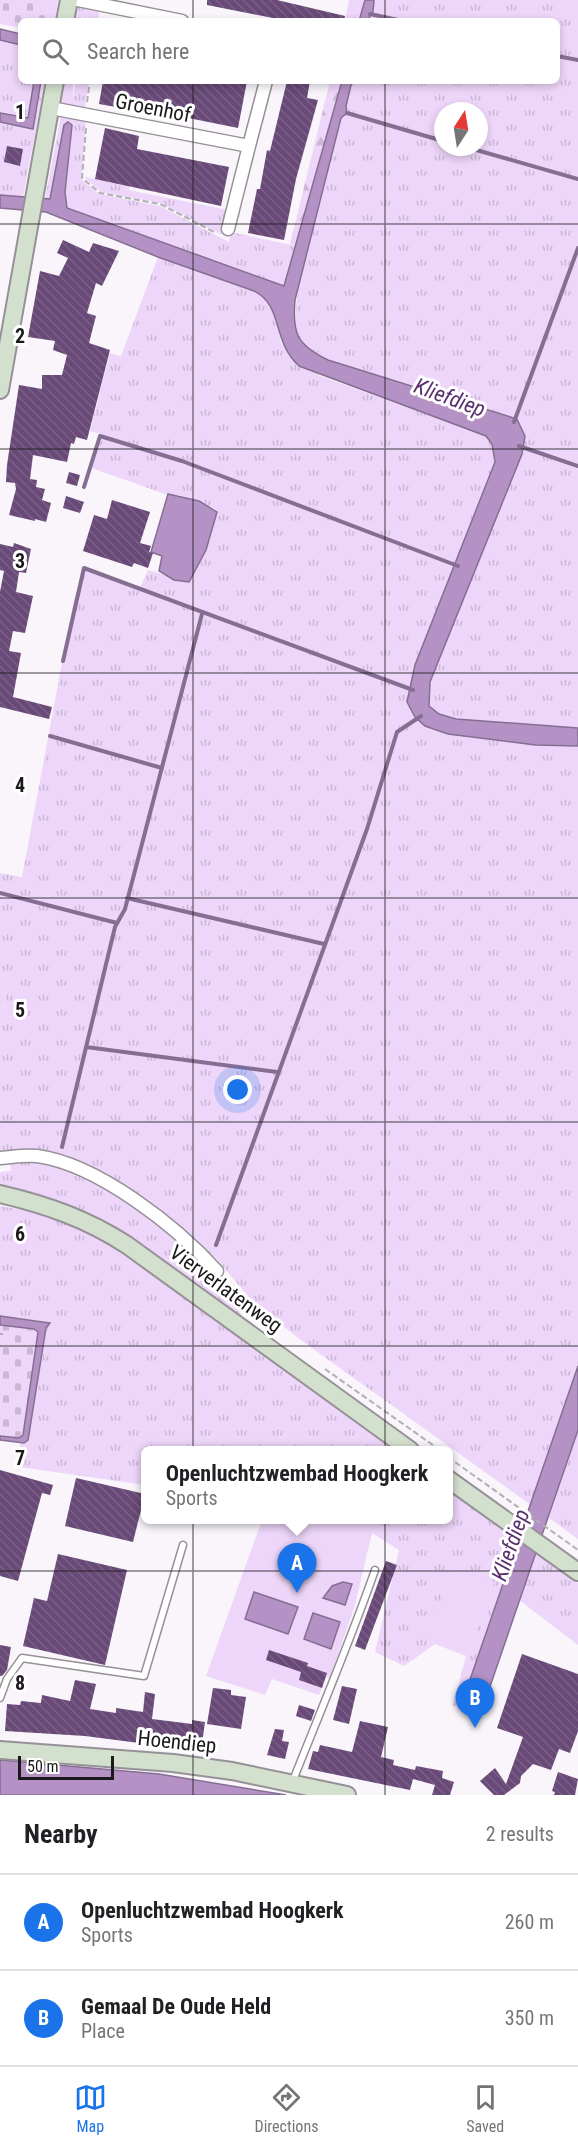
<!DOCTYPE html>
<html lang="en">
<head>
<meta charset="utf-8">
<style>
	body { margin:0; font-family:"Roboto Condensed",sans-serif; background:#f6f6f6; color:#202124 }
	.compass { position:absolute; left:434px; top:102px; width:54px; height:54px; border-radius:50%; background:#fff; box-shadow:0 3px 9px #0003; rotate:12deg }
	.scale { position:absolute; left:18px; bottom:15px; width:96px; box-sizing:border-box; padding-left:6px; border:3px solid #1b191b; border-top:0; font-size:16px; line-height:21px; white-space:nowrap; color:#1b191b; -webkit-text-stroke:4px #fff; paint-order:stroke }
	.you { position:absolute; left:238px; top:1090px; width:21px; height:21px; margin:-15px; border:4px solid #fff; border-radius:50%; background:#1a73e8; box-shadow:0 0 0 9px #1a73e833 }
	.badge { display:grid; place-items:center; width:39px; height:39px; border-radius:50%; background:#1a73e8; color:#fff; font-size:20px; font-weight:700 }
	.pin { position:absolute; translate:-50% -50px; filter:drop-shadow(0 2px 3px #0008) }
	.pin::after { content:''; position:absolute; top:32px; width:21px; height:18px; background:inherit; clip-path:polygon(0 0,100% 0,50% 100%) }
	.popup { position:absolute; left:141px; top:1446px; width:312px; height:78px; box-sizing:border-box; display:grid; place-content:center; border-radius:9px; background:#fff; filter:drop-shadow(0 2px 4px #0005); font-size:20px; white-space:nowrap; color:#757577 }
	.popup b { font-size:22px; color:#202124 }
	.popup::after { content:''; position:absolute; left:50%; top:100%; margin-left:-12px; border:12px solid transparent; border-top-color:#fff }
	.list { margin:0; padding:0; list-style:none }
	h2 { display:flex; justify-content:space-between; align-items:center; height:78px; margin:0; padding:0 24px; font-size:26px }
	h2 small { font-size:20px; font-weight:400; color:#757577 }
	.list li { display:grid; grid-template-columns:39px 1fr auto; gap:18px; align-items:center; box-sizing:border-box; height:96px; padding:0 24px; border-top:2px solid #e0e0e0 }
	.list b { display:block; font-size:22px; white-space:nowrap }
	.list p { margin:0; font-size:20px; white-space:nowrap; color:#757577 }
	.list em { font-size:20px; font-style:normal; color:#757577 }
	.icon { flex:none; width:33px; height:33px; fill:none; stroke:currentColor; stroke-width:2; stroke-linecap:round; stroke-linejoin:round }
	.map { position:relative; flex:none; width:578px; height:1795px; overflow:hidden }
	.search { position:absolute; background:#fff; box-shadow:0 3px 9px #0003; left:18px; right:18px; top:18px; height:66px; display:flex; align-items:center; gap:15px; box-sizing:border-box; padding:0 21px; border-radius:9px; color:#757577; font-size:22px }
	.sheet { height:270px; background:#fff }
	nav { display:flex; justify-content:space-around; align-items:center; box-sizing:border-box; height:84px; border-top:2px solid #e0e0e0; background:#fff; font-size:16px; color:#757577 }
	nav a { display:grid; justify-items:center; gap:3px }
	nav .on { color:#1a73e8 }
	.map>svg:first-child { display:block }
	.grass { fill:url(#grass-tufts); fill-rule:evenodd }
	.forest { fill:url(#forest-firs) }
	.cemetery { fill:url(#cemetery-stones) }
	.pitch { fill:#edd6f9 }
	.water { fill:#b492c5; stroke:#866e92; stroke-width:1.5 }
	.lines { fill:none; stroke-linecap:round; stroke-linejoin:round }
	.stream { stroke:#866e92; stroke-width:4 }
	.building { fill:url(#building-back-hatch) }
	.lane-casing { stroke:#959196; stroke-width:9 }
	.street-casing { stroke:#959196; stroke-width:15 }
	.secondary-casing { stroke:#959196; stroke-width:20 }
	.path { stroke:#b2afb4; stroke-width:2; stroke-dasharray:6 3; stroke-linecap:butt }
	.lane { stroke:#fff; stroke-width:6 }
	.street { stroke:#fff; stroke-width:12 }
	.secondary { stroke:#d4e0ce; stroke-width:16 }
	.grid { fill:none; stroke:#1b191b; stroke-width:1.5; stroke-opacity:0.55 }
	.labels { text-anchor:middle; stroke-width:6; stroke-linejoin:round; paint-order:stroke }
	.street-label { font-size:21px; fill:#1b191b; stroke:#fff }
	.water-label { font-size:22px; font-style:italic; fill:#5a2f6d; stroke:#fff }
	.grid-label { font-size:20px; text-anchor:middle; font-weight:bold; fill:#1b191b; stroke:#fff; stroke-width:6; stroke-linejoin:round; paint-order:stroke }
</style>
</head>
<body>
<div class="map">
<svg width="578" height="1795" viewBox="0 0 578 1795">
	<defs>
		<pattern id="grass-tufts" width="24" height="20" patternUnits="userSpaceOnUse" patternTransform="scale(1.5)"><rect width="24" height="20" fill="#edd6f9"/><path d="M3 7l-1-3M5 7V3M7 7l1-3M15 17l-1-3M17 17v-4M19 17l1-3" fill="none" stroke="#cbb7d5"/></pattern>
		<pattern id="forest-firs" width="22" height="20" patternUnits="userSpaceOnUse" patternTransform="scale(1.5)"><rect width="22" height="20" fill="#edd6f9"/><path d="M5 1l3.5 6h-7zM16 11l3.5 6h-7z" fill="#cbb7d5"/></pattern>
		<pattern id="cemetery-stones" width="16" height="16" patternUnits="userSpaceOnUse" patternTransform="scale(1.5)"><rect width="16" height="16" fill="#edd6f9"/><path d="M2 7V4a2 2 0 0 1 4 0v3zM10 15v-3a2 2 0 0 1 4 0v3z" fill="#cbb7d5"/></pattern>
		<pattern id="building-back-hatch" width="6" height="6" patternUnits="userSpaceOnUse" patternTransform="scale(1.5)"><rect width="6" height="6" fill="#684977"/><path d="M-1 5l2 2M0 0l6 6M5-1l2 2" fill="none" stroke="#796085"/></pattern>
	</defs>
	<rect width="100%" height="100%" fill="#f9f5fb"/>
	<path class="grass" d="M374 0H578V728L456 719 439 714 429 706 430 682 524 447 521 424 517 419 328 360C317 355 303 350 299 339 283 303 330 162 341 118L347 113 346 106 352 81H557V21H367L373 12ZM443 111H479V147H443Z
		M79 6 100 9 98 21H84L83 15 81 21H72L74 9Z
		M0 40 21 45V81H34L28 118 0 113Z
		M41 81H45L23 197 0 195V122L33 129Z
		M61 81H73V98L76 81H89L85 109 65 105 59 99Z
		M61 115 86 119 81 179 99 194 160 206 229 242 231 232 296 246 284 286 66 208 65 192 71 140 66 123 50 199H45Z
		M84 177 129 185V190L228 210 222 235 160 203 101 192Z
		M158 257 263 295 274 308 281 343 320 376 486 436 492 444 495 462 415 665 407 702 415 717 536 745 578 746V1366L531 1505 298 1338 253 1302 215 1257 210 1256 170 1220 77 1165 0 1153V1032L8 976 0 974V873L22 877 74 599 84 568 139 590 148 570 189 582 210 540 217 512 214 508 179 495H168L92 468 101 434 90 431 110 353 121 356Z
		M31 1160C104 1178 177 1228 224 1286 232 1297 238 1310 245 1322 169 1267 93 1200 0 1185V1172L11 1171 10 1161Z
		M0 1206 47 1214 103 1238 398 1450H146L145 1485 20 1467V1442L24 1443 48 1322 0 1316Z
		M578 1430V1539L549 1518Z
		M449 1488 519 1541 490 1619 464 1704 453 1706 466 1656 494 1582 427 1641 435 1644 404 1666 375 1652 399 1550 372 1533 360 1580 262 1520H448Z
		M535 1552 578 1583V1645L519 1600Z"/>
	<path class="forest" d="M49 0H58L55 21H45Z
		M349 0H365L359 21H345Z
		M330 81H342L296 246 290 244Z"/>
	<path class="cemetery" d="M0 0H49L45 21H21V28L0 24Z
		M0 1325 34 1329 38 1332 23 1435 19 1438 0 1436Z"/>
	<path class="pitch" d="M0 974 8 976 0 1032Z
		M262 1520H353L372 1532 355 1605 330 1678 326 1677 319 1695 272 1679 265 1695 206 1676Z
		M454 1567 494 1582 466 1656 427 1641Z"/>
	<path class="water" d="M365 0H374L373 12 367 21H359Z
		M0 29 21 34V45L0 40Z
		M34 81H41L33 129 0 122V113L28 118Z
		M342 81H352L346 106 347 113 341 118 295 300C292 334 297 345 328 360L517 419 525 436 522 454 430 682 429 706 439 714 456 719 578 728V746L536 745 448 734 425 726 415 717 407 702 415 665 495 462 492 444 486 436 299 366C271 340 284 306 254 291L158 257 46 212 0 208V195L50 199 64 125 68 122 72 125 65 192 67 208 284 286Z
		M168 494 199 501 217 512 206 550 189 582 174 580 159 571 162 556 151 552Z
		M0 1316 50 1323 46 1328 28 1440 24 1443 0 1440V1436L19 1438 23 1435 38 1332 34 1329 0 1325Z
		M578 1366V1430L484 1704 477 1710 464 1704 463 1700Z
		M343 1582 352 1584 345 1605 323 1598 332 1586Z
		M254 1592 298 1607 288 1634 245 1619Z
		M313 1613 340 1622 331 1649 304 1639Z
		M0 1760 159 1774 286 1795H0Z"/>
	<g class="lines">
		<path class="stream" d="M370 14 403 21
			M557 56 578 60
			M347 113 443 141
			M466 147 578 179
			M514 422 578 248
			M519 446 578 466
			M84 487 100 436 182 461 458 566
			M63 661 84 568 413 690
			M50 736 162 768
			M0 893 117 923
			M127 898 324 944
			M86 1047 277 1072
			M62 1147 115 927 125 909 202 614
			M216 1245 367 829 397 732 421 716"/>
	</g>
	<path class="building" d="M207 0H277L345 16 344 21H288L207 5Z
		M103 81H247L238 128 134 107 133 110 99 104Z
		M287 81H310L307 98 318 100 296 179 284 240 248 233 257 189H260L267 150 270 151Z
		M105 128 139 136 137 149 229 167 221 206 95 179Z
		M7 146 23 149 20 166 4 162Z
		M63 240 89 252 93 243 119 251 102 286 96 283 87 313 96 316 89 343 110 350 87 440 76 437 74 444 71 443 67 462 33 455 30 479 37 480 36 487 45 489 42 500 51 503 46 522 35 519V521L9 515 16 489 15 483 6 482 7 465 19 385 42 389V375H62L67 355 53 350 55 341 28 337 40 271 59 276 68 258 57 253Z
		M69 472 80 475 77 486 66 483Z
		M66 496 84 502 80 513 63 508Z
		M112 500 150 512 140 543 151 546 149 552 153 553 148 568 134 563 132 567 83 551 94 515 107 519Z
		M14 543 31 549 26 573 19 572 16 592 33 596 25 633 13 631 9 651 21 653 13 697 52 707 49 719 0 707V592L4 571 0 570V544L13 547Z
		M0 1470 53 1485 50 1495 42 1493 18 1581 0 1576Z
		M76 1478 145 1494 133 1542 65 1526Z
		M58 1554 127 1570 105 1665 23 1646 34 1598 47 1601Z
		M386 1561 397 1565 365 1650 355 1646Z
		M0 1645 11 1647 7 1670 2 1676H0Z
		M269 1650 308 1663 307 1666 327 1673 322 1688 299 1680 301 1672 266 1660Z
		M522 1654 578 1674V1731L570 1753 559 1749 551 1770 533 1764 521 1776 520 1783 504 1795H494L480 1781 495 1768 506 1784 523 1737 497 1728Z
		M75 1680 96 1684 90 1709 116 1713V1708L143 1712 145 1692 155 1694 152 1719 192 1724V1720L205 1722 201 1751 85 1736 5 1731 7 1704 20 1705 21 1701 41 1703 42 1695 70 1701Z
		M342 1686 357 1689 349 1724 333 1720Z
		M213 1688 231 1690V1695L246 1697 241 1729 207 1724Z
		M299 1705 315 1710 311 1721 296 1716Z
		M360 1721 388 1727 381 1757 394 1760 393 1765 415 1770 416 1766 443 1771 442 1778 454 1782 450 1795H432L435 1785 413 1779 410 1790 308 1769 313 1751 318 1752 320 1745 352 1752Z
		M275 1729 284 1730 282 1741 289 1742 285 1759 267 1755Z
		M558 1772 578 1779 575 1795H554L555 1792 552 1791Z"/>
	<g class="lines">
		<g class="lane-casing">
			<path id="lane" d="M0 1698 7 1679 22 1658 144 1676 183 1545
				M292 1783C320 1712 350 1642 375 1570"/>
		</g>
		<g class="street-casing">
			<path id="street" d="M78 0 182 21
				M51 108 249 146 228 229
				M249 146 266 81
				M0 1158C12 1157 25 1155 37 1156 98 1164 177 1227 217 1271"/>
		</g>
		<g class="secondary-casing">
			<path id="secondary" d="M65 21 69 0
				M0 390 55 81
				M0 1194C47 1205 87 1219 127 1245L410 1450
				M448 1479 578 1572
				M0 1750 173 1763 232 1771 347 1795"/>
		</g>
		<path class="path" d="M87 102 90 81
			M86 128 82 178 100 193 160 204 216 233
			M224 1280 264 1325
			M0 1334H3
			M325 1369 440 1450
			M448 1457 578 1550"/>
		<use href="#lane" class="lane"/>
		<use href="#street" class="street"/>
		<use href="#secondary" class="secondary"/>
	</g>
	<path class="grid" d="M193 0V21M385 0V21M193 81V1795M385 81V1795M0 224H578M0 449H578M0 673H578M0 898H578M0 1122H578M0 1346H578M0 1571H578"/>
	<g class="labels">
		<g class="street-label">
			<text transform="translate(153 108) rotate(11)" y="7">Groenhof</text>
			<text transform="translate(226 1289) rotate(36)" y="7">Vierverlatenweg</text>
			<text transform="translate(177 1742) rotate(6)" y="7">Hoendiep</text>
		</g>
		<g class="water-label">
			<text transform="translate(450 397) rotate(20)" y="8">Kliefdiep</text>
			<text transform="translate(510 1545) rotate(-71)" y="8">Kliefdiep</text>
		</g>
	</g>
	<g class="grid-label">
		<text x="20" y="119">1</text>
		<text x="20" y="343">2</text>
		<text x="20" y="568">3</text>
		<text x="20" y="792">4</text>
		<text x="20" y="1017">5</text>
		<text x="20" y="1241">6</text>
		<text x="20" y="1465">7</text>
		<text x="20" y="1690">8</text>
	</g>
</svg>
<svg class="compass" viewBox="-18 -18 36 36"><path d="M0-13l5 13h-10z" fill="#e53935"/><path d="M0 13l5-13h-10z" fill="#757577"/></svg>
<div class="scale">50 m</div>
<div class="you"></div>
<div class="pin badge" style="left:297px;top:1593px">A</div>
<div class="popup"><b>Openluchtzwembad Hoogkerk</b>Sports</div>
<div class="pin badge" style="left:475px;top:1728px">B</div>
<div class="search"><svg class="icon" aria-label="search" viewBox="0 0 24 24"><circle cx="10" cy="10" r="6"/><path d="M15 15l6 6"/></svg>Search here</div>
</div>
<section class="sheet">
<h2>Nearby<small>2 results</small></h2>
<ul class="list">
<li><span class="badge">A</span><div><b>Openluchtzwembad Hoogkerk</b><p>Sports</p></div><em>260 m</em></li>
<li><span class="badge">B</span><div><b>Gemaal De Oude Held</b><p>Place</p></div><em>350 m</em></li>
</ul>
</section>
<nav>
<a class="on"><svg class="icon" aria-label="map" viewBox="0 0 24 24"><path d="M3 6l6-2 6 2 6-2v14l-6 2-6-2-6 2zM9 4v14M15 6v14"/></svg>Map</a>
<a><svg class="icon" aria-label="directions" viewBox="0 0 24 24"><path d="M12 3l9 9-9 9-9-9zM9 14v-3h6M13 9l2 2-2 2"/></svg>Directions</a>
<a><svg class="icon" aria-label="saved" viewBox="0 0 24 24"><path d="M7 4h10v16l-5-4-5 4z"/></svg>Saved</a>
</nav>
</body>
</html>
